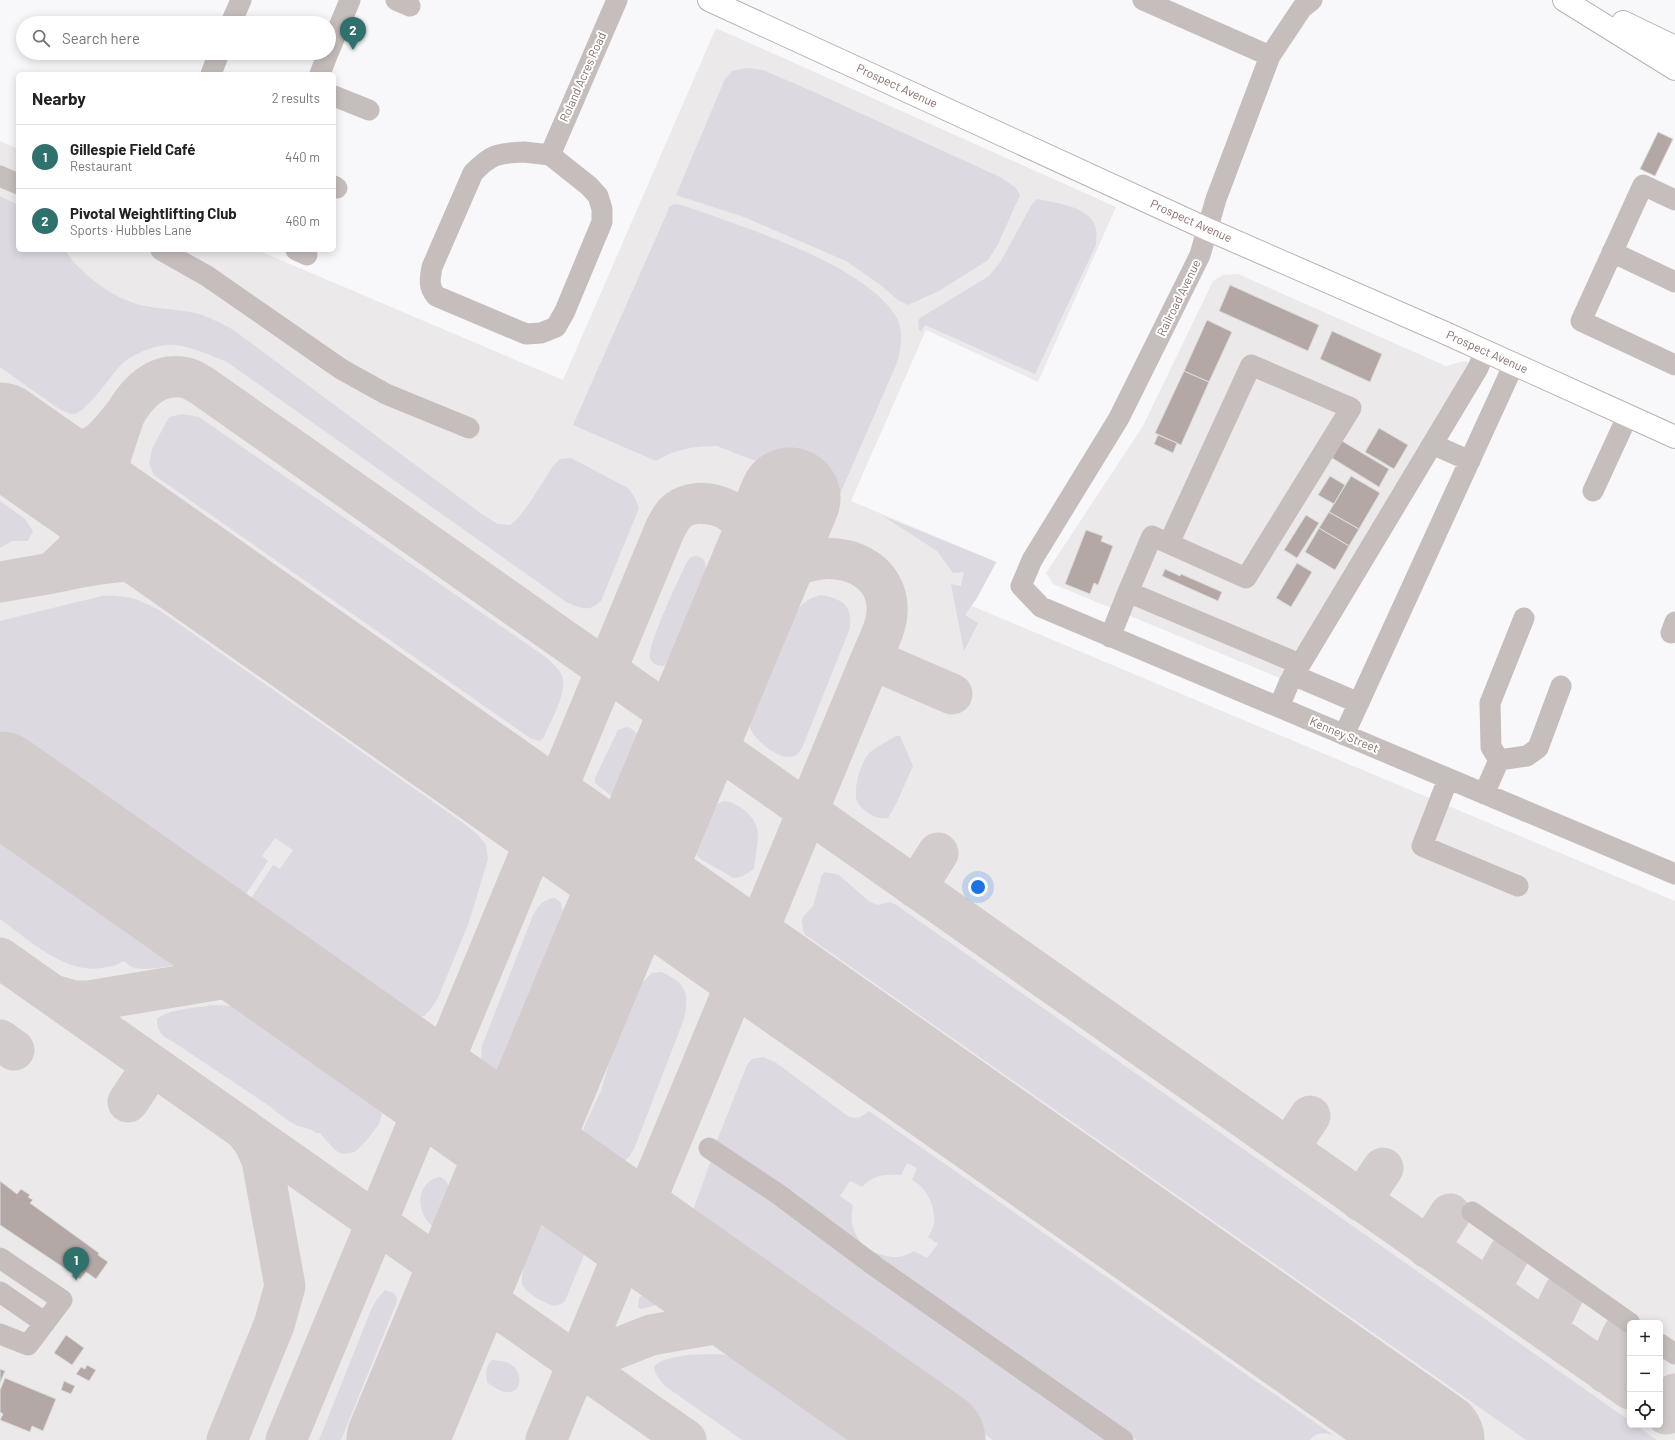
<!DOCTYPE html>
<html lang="en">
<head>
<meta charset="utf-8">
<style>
	body { margin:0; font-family:Barlow,sans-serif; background:#f2f2f2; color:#222 }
	.controls { position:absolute; right:12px; bottom:12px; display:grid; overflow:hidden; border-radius:6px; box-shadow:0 2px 10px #0003 }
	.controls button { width:36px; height:36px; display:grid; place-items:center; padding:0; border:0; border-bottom:1px solid #e0e0e0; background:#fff; color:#222; font:20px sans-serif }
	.you { position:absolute; left:978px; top:887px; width:14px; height:14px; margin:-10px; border:3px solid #fff; border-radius:50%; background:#1a73e8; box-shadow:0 0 0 6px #1a73e833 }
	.badge { display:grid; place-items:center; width:26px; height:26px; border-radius:50%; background:#2f716b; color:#fff; font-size:13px; font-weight:700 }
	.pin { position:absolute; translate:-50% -33px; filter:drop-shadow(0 1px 2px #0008) }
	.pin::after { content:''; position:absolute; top:21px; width:14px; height:12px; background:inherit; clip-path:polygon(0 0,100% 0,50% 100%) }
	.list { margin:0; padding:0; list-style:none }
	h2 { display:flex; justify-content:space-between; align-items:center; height:52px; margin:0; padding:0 16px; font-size:17px }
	h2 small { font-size:13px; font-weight:400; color:#767676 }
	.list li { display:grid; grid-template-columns:26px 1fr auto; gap:12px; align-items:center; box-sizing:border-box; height:64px; padding:0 16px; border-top:1px solid #e0e0e0 }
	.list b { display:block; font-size:15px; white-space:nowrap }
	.list p { margin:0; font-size:13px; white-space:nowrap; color:#767676 }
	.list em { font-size:13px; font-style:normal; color:#767676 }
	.icon { flex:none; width:22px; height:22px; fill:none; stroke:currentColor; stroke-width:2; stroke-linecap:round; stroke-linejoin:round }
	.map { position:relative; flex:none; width:1675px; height:1440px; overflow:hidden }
	.search { position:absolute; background:#fff; box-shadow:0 2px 10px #0003; left:16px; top:16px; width:320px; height:44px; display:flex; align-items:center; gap:10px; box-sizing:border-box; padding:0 14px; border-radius:22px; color:#767676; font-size:15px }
	.panel { position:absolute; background:#fff; box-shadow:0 2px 10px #0003; left:16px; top:72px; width:320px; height:180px; border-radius:6px }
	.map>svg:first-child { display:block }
	.built { fill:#ebe9ea; fill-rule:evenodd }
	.green { fill:#dcd9e0 }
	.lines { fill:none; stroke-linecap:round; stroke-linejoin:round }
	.taxiway { stroke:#d2cccd; stroke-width:41 }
	.runway { stroke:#d2cccd; stroke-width:101 }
	.building { fill:#b4a8a7; stroke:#dadadb }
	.major-casing { stroke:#bab2b1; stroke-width:24 }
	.highway-casing { stroke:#b9b2b1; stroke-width:24 }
	.minor { stroke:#c5bebd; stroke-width:21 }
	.major { stroke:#fff; stroke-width:22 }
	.highway { stroke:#fff; stroke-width:22 }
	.labels { text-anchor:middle; stroke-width:4; stroke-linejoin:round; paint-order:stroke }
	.street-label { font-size:12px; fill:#866f6c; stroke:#fff }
</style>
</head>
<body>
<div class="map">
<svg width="1675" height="1440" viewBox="0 0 1675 1440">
	<rect width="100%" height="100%" fill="#f8f8fa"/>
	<path class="built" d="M716 28 1116 207 1038 382 926 330 851 501 997 562 972 606 1675 901V1440H0V141L18 149V250H257L563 380ZM1630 1323H1660V1425H1630Z
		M1238 274 1446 366 1465 361 1469 363 1462 379 1282 679 1053 584 1046 573 1143 426 1213 281 1223 275Z"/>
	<path class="green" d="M747 68 763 70 814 92 1000 177 1015 187 1020 195 998 244 988 260 939 291 908 305 898 300 879 284 846 261 744 217 676 195 725 79 732 71Z
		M0 196 18 205V250H65C80 274 113 298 140 305 158 309 177 309 195 313 208 316 220 323 232 329L483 515 498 524 510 525 518 518 529 504 553 466 560 459 571 458 628 488 635 498 639 508 601 601C588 613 581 608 566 602L227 362C210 355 193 347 175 345 160 343 135 353 124 362 112 372 85 417 71 414 61 411 51 403 42 397 28 387 14 377 0 367Z
		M1037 199C1056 203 1091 206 1096 229 1097 234 1096 240 1096 245L1035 374 925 325 921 332 919 330 918 321 920 318 989 276 1001 261 1032 204Z
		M674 204 682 205C740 226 862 263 895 315 905 330 901 349 896 365L840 494 717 446C695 446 675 449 656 461L573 425 667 213 669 207Z
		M182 414 199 417 547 658C553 664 562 671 563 680 566 695 549 725 543 739L539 741 530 738 154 475 149 463 152 449 169 417Z
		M0 501 25 519 33 531 28 541H12L0 548Z
		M883 516 996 562 977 598 965 615 978 623 964 651 951 584 961 586 964 572 953 573 937 551Z
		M697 556C705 558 706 563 706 571L671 658 664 666C658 666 651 664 650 657 647 646 680 576 687 562L691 557Z
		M821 595C843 599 852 605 850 628L802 748C801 750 798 754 796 755 783 764 754 740 750 728 749 722 751 715 753 709L796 611C803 603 810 597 821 595Z
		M102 596C127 595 136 598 159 610L462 822 478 835 486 845 488 859 469 922 438 998 430 1010 424 1016 413 1018 400 1015 355 992 242 912 273 865 280 869 293 850 275 838 262 856 268 861 236 909 0 742V621Z
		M627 727 632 729 637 734V743L616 797H613L595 783V778L618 730Z
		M896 736H900L913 766 896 804 888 818C882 819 875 818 870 814 866 811 859 807 857 801 853 790 860 767 866 757 872 748 887 742 896 736Z
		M725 801C741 804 757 818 758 834 758 846 755 858 754 869L743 876 734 878 702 860 696 854V849L708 817 716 804Z
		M0 828 30 846 137 921 184 956 187 960 186 962C173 966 148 971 134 968 131 967 127 963 123 961 118 965 113 966 106 967 68 977 29 940 0 919Z
		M825 872 839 875 870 902 878 905 890 902 895 904 1630 1421V1425H1636L1657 1440H1526L804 934 802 922 803 917 813 906 822 875Z
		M555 898 561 903 563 911 529 995 505 1062 499 1075 492 1080 488 1078C480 1069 481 1058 482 1046L533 915C539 905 543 899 555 898Z
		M661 972C687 983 689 993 684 1019L634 1149 629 1157 621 1164 612 1165 599 1158 586 1150 582 1142 584 1127 601 1091 614 1047 639 986 652 973Z
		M212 1005 234 1006 259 1013 281 1024 368 1085 379 1100 382 1114 379 1124 367 1140 355 1152 343 1154 338 1152 333 1148 320 1133H316C310 1128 305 1128 298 1126 293 1124 274 1111 271 1107L172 1041C161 1036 157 1031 157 1019 168 1009 197 1008 212 1005Z
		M763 1057 775 1062 849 1117C858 1119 862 1117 869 1111L1333 1435C1324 1433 1316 1432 1310 1440H1137L869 1250C886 1257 898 1261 914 1251L927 1258 938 1244 928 1237C930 1233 934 1227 934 1223 936 1206 926 1187 912 1180L917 1168 907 1163 901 1175C884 1174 873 1175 862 1187L850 1181 840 1196 853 1205C850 1223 852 1230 862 1244L716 1143 747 1065 752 1059Z
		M712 1158 1115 1440H993L705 1234 696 1223 692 1213Z
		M440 1177C458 1184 448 1214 439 1226L434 1227C415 1215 415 1181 440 1177Z
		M552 1215C567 1223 584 1237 584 1255L565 1301C557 1308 551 1306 542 1301 536 1298 527 1292 523 1286 516 1274 540 1230 545 1217Z
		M385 1290C393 1292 399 1295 396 1304L341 1440H319L371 1310 377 1299Z
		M653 1293 672 1297 675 1299 673 1301 641 1309 638 1307 639 1298 643 1295Z
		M688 1355C701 1355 717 1353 730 1356 780 1366 833 1411 875 1440H742L665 1386C660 1380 655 1375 654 1367 661 1358 677 1357 688 1355Z
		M492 1360C499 1361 508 1361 513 1366 523 1374 522 1394 506 1392 500 1392 492 1386 487 1382 486 1373 485 1367 492 1360Z"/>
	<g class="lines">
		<path class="taxiway" d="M0 429C11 437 23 448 36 454 44 457 55 456 64 455 97 449 103 442 123 416
			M18 450C51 473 90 496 81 543
			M110 457C102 514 154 537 194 565
			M52 573C89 565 137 555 175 565 195 571 212 586 229 598 258 618 287 638 316 659
			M0 582 52 573 75 551 85 535 124 416C137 392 157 371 187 378 192 379 197 383 201 385L1630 1389
			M871 659 952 694
			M916 888 938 853
			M0 958 686 1440
			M53 995 74 1001H89L239 976C253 976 268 977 281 984L424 1085
			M0 1040 14 1050
			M128 1102 152 1066
			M1288 1149 1310 1116
			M1361 1201 1383 1168
			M1428 1248 1450 1214
			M1489 1290 1509 1254
			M1546 1330 1564 1293
			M577 1364 651 1335 759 1316
			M1606 1373 1623 1334
			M1666 1414 1675 1394
			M227 1440 274 1325 285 1286 262 1160 255 1144 244 1129
			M286 1440 665 529C668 524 671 517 675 513 692 496 728 503 741 522 745 528 747 536 749 542 754 561 749 584 746 603
			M546 1440 871 659C877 644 886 629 887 613 890 569 843 550 806 562 782 570 764 586 746 603"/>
		<path class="runway" d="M0 433 1434 1440
			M0 782 935 1440
			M397 1440 790 498"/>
	</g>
	<path class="building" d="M1658 132 1673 139 1655 176 1640 169Z
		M1230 285 1319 325 1308 351 1219 311Z
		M1207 320 1232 332 1209 382 1184 371Z
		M1332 331 1382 354 1370 382 1320 359Z
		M1184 371 1209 382 1181 445 1155 433Z
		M1379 428 1408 445 1394 469 1365 452Z
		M1158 435 1177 443 1173 453 1154 444Z
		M1342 441 1389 469 1379 487 1332 458Z
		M1330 476 1345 485 1334 504 1318 495Z
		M1351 476 1380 493 1359 529 1329 512Z
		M1329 512 1359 529 1349 546 1319 528Z
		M1306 515 1319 523 1297 558 1284 550Z
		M1319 528 1349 546 1335 570 1305 552Z
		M1086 530 1103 536 1101 541 1113 546 1098 585 1094 583 1090 594 1065 584Z
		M1297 563 1312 572 1291 607 1276 598Z
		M1165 569 1180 576 1181 574 1222 592 1218 601 1162 576Z
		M0 1181 17 1194 21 1189 30 1195 28 1197 33 1200 30 1203 99 1253 98 1255 108 1262 96 1279 86 1272 80 1279 78 1278 77 1281 71 1276 73 1274 0 1225Z
		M66 1335 84 1348 72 1365 54 1353Z
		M87 1365 96 1370 89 1381 76 1374 81 1367 85 1369Z
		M0 1369 5 1371 0 1383Z
		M5 1378 56 1399 43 1431 32 1426 30 1432 0 1420 3 1414 0 1412V1390Z
		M64 1381 75 1386 71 1394 61 1390Z"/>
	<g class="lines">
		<g class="major-casing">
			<path id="major" d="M709 0 1207 229 1443 332 1675 437"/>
		</g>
		<g class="highway-casing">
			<path id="highway" d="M1564 0 1675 69
				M1623 22 1675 47"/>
		</g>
		<path class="minor" d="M396 0 410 6
			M1143 0 1270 56
			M1312 0 1302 8 1270 56 1216 199 1200 255 1119 418 1032 560 1021 586 1041 607 1675 874
			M231 23 241 0
			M329 51 350 0
			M211 74 219 53
			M320 74 328 53
			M334 96 369 110
			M524 152 550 155 589 186 598 196 602 209V222L565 311 556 327 541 333 526 334 436 296C428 286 430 279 432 267L473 173C491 154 498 153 524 152Z
			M550 155 617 0
			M0 176 18 184
			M334 186 337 188
			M1675 200 1643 185 1581 321 1675 365
			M161 250 207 276 341 369 386 394 469 428
			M296 250 307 255
			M1612 252 1675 282
			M1432 444 1470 461
			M1593 491 1628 415
			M1128 592 1152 536 1246 578 1351 408 1251 365 1169 543
			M1671 633 1675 622
			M1110 637 1128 592 1290 660
			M1293 675 1359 703
			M1279 707 1289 683 1478 368 1485 351
			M1344 735 1514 364
			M1499 760 1527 756 1538 748 1561 686
			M1448 779 1422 846 1518 886
			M1484 794 1499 760 1491 747 1490 703 1524 618
			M709 1148 778 1194 876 1267 1123 1440
			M1472 1212 1630 1323
			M0 1258 62 1300 28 1345 0 1334
			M0 1292 45 1323
			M1660 1344 1675 1354"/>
		<use href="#major" class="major"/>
		<use href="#highway" class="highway"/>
	</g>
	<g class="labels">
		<g class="street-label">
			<text transform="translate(583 77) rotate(-66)" y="4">Roland Acres Road</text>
			<text transform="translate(897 86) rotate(25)" y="4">Prospect Avenue</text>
			<text transform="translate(1191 221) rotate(24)" y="4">Prospect Avenue</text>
			<text transform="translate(1179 298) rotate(-64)" y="4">Railroad Avenue</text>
			<text transform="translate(1487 352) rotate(24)" y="4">Prospect Avenue</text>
			<text transform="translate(1344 735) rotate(23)" y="4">Kenney Street</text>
		</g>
	</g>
</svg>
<div class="controls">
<button>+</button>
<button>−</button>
<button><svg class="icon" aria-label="locate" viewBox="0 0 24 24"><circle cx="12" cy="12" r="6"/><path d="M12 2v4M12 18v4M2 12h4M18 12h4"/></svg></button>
</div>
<div class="you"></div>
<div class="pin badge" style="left:76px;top:1280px">1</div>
<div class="pin badge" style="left:353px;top:50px">2</div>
<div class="search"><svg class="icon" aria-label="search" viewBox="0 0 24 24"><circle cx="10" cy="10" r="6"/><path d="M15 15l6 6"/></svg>Search here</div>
<section class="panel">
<h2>Nearby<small>2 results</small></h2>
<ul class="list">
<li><span class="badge">1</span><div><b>Gillespie Field Café</b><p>Restaurant</p></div><em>440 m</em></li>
<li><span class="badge">2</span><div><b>Pivotal Weightlifting Club</b><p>Sports · Hubbles Lane</p></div><em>460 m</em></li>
</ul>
</section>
</div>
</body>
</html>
